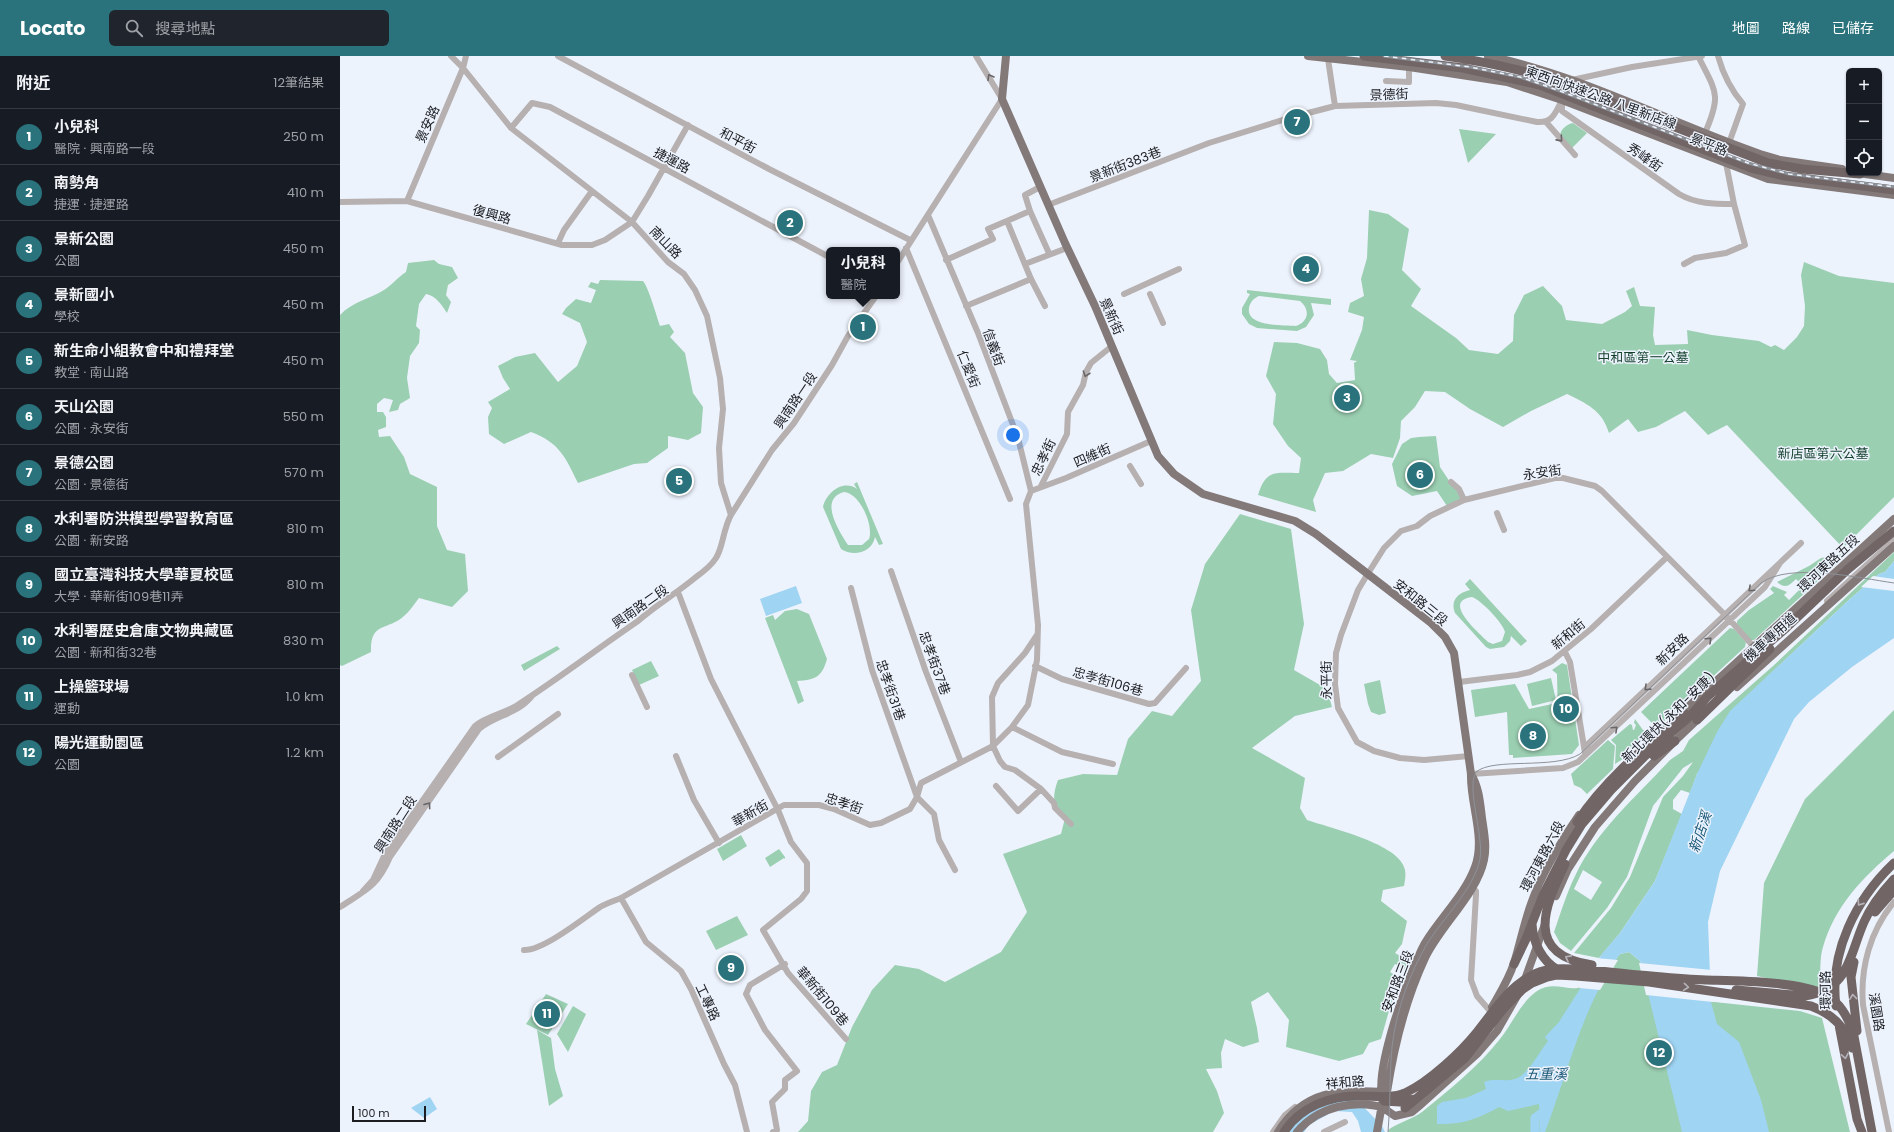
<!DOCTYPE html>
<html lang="zh-TW">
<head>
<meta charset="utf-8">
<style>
	body { margin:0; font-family:Poppins,"Noto Sans TC",sans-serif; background:#20242c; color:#f1f3f6 }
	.controls { position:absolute; right:12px; top:12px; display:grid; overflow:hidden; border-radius:6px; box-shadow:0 1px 3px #0004 }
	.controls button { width:36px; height:36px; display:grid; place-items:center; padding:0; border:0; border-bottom:1px solid #363941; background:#171b24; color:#f1f3f6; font:20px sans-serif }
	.scale { position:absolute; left:12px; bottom:10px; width:74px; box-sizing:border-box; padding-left:4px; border:2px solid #1b1d21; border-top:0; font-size:11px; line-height:14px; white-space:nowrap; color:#1b1d21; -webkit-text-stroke:3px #edf3fd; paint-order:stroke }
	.you { position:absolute; left:673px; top:379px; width:14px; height:14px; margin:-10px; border:3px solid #fff; border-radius:50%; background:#1a73e8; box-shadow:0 0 0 6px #1a73e833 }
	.badge { display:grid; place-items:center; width:26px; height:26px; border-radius:50%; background:#2a737c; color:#fff; font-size:13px; font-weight:700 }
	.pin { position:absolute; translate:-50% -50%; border:2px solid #fff; box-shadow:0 1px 4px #0006 }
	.popup { position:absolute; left:486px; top:191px; width:74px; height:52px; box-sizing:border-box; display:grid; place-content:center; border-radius:6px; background:#171b24; filter:drop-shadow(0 1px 3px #0005); font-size:13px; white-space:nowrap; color:#9ea1a6 }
	.popup b { font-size:15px; color:#f1f3f6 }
	.popup::after { content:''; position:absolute; left:50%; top:100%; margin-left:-8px; border:8px solid transparent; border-top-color:#171b24 }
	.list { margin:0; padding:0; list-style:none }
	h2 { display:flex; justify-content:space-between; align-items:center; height:52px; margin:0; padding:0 16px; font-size:17px }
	h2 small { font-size:13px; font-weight:400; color:#9ea1a6 }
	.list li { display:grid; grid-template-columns:26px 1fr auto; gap:12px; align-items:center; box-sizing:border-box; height:56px; padding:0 16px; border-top:1px solid #363941 }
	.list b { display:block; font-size:15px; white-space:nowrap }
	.list p { margin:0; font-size:13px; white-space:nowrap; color:#9ea1a6 }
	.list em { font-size:13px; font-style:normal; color:#9ea1a6 }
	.icon { flex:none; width:22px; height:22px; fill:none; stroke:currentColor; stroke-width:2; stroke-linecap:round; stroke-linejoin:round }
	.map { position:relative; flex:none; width:1554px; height:1076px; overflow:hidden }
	header { display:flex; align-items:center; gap:24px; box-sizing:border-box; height:56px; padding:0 20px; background:#2a737c; color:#fff }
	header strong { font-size:19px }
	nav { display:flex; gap:22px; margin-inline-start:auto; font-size:14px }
	.search { width:280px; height:36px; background:#20242c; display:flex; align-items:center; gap:10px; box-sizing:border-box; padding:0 14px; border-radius:6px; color:#9ea1a6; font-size:15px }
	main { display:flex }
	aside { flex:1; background:#171b24 }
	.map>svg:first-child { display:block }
	.green { fill:#9bcfb2; fill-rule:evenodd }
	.water { fill:#9fd4f3 }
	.pier { fill:#edf3fd }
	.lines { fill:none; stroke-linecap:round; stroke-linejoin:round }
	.river { stroke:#9fd4f3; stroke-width:9 }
	.minor { stroke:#b6b0b0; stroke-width:6 }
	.major { stroke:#837979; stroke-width:8 }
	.highway { stroke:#716565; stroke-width:9 }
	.tram { stroke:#8d9198; stroke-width:1 }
	.rail-casing { stroke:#8d9198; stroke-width:3 }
	.rail { stroke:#edf3fd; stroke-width:1.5; stroke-dasharray:4.5; stroke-linecap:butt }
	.oneway { stroke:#686668 }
	.oneway2 { stroke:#b5b3b9 }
	.labels { text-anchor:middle; stroke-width:3; stroke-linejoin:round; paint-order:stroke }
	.street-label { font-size:13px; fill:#1b1d21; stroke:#edf3fd }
	.park-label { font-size:13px; fill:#133f2b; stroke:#edf3fd }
	.water-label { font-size:14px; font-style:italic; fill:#1c5a79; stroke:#edf3fd }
</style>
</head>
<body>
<header>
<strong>Locato</strong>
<div class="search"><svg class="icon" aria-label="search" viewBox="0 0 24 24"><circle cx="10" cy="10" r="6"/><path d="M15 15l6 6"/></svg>搜尋地點</div>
<nav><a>地圖</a><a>路線</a><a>已儲存</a></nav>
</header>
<main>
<aside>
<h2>附近<small>12筆結果</small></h2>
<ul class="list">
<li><span class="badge">1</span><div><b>小兒科</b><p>醫院 · 興南路一段</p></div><em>250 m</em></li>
<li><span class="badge">2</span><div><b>南勢角</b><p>捷運 · 捷運路</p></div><em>410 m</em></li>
<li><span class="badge">3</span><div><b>景新公園</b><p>公園</p></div><em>450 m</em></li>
<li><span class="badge">4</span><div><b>景新國小</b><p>學校</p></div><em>450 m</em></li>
<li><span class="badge">5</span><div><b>新生命小組教會中和禮拜堂</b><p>教堂 · 南山路</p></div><em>450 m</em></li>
<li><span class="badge">6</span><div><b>天山公園</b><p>公園 · 永安街</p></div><em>550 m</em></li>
<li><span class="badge">7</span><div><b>景德公園</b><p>公園 · 景德街</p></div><em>570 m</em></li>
<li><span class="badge">8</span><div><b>水利署防洪模型學習教育區</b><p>公園 · 新安路</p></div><em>810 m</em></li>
<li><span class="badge">9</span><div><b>國立臺灣科技大學華夏校區</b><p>大學 · 華新街109巷11弄</p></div><em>810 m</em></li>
<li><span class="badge">10</span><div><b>水利署歷史倉庫文物典藏區</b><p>公園 · 新和街32巷</p></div><em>830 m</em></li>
<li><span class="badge">11</span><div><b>上操籃球場</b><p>運動</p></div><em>1.0 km</em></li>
<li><span class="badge">12</span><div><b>陽光運動園區</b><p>公園</p></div><em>1.2 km</em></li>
</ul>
</aside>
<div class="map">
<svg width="1554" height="1076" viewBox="0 0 1554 1076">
	<rect width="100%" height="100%" fill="#edf3fd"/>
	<path class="green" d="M1233 67 1247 77 1232 92 1220 79C1221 73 1227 68 1233 67Z
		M1119 73 1156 78 1128 107Z
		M1029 154 1048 158 1069 173 1062 214 1081 233 1071 250 1116 282 1129 294 1158 298 1173 285 1174 259 1184 239 1203 230 1222 250 1226 264 1262 268 1285 256 1292 250 1286 235 1294 231 1300 250 1315 251 1313 279 1315 289 1348 288 1347 274 1372 279 1419 285 1431 291 1435 289 1444 294 1457 281 1464 270 1465 250 1461 219 1464 206 1499 220 1554 227V441L1503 492 1387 369 1368 379 1345 355 1316 371 1298 376 1288 363 1269 377C1262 354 1247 348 1227 338L1191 355 1163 371 1130 353 1105 336 1085 335 1075 351 1061 365 1060 382 1053 402 1031 398 1003 415 985 417 973 444 976 456 918 439C926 413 935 417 959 417L961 402 948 390 933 368 936 338 926 320 934 286 957 287 980 293 987 304 989 318 997 327 1015 324 1014 307 1017 305 1010 304 1022 274 1024 261 1008 256 1010 247 1024 240 1021 223 1027 202Z
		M94 204 99 208 112 211 118 222 108 229 106 239 111 246 107 257C101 248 96 240 86 238L79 248 76 270 80 274 79 287 70 300 67 322 70 342 60 348 58 354 49 356 53 344 44 342 37 348V356H43L46 361V371L38 374 39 381 50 380 64 401 70 418 97 431V470L107 494 125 498 128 535 112 551 79 542C74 548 70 555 64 560 48 575 30 565 31 596L2 610 0 609V259C12 246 29 243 44 234 52 229 58 221 66 216L68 207Z
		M260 224 303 225C308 230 317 261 320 270L329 268 334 276 330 281 345 297 353 337 363 351 361 377 348 384 328 380V392L307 407 294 408 238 427C225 401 220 387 191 376L164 388 149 378 148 361 152 352 148 346 170 333 163 322 158 310 175 301 195 297 218 326 237 310 247 286 240 267 222 258 226 252 236 243 251 247 256 234 248 231 251 226 258 228Z
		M907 234 991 243V249L971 247 974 259 966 271 957 275 917 272 909 268 902 258V252L910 238 907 237ZM919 240 960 245C971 254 968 266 956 270 943 269 906 271 909 252 910 246 914 242 919 240Z
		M1096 380 1100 411 1110 426 1117 431 1122 444 1107 450 1097 435 1072 440 1057 430 1052 408 1062 388 1071 382 1079 381Z
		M517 426 543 488 539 489 535 481C532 497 513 501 501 493L483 451C486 437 503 423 517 433L514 428ZM504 436C520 437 534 470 529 483L522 489H508C499 475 478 443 504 436Z
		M900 458 951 473 964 568 954 614 987 633 992 651 955 660 912 692 965 722 960 752 967 764C990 772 1061 788 1065 814 1066 819 1065 825 1064 830L1043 834 1041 845 1067 865 1062 888 1055 897 1071 906 1067 915 1055 908 1050 916 1063 924 1051 948 1041 983 1029 987 1023 998 999 1005 946 991 949 964 928 936 911 946 917 972 919 986 903 991 885 983 881 997 882 1012 866 1013 877 1035 884 1057 873 1076H458L468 1065 471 1035 482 1016 497 1009 512 971 532 934 555 909 579 913 605 926 661 896 687 856 663 798 721 778 725 762C712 751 712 740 718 724L743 718 777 719 788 683 812 655 832 660 861 625 851 554 865 508Z
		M1554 496V505L1545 516 1539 518 1510 543 1428 620 1357 718 1350 737 1341 734 1333 744V753L1342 758 1315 825 1280 877 1259 902 1234 897 1271 852 1290 821 1323 741 1343 720 1353 706 1343 712 1313 750 1287 821 1267 852 1231 895 1220 887 1214 876C1221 856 1227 836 1236 818 1257 774 1297 740 1330 704L1343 695 1349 684 1433 610ZM1243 814 1262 826 1251 844 1234 833Z
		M1508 497 1414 584H1410L1397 568V565L1409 554 1434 537 1430 533 1433 530 1447 536 1444 539 1449 544 1463 530 1456 523C1449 530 1445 533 1437 526L1469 510 1481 502Z
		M1130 523 1187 585 1181 590 1171 580 1170 585 1164 591 1150 593 1146 591 1115 557C1110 544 1118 537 1130 534L1125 528ZM1132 541C1141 544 1163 567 1165 576L1162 585 1153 588 1148 586C1139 577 1101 545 1132 541Z
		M457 553 469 558 487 603C482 622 474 624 457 625L464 645 458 648 425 562 433 559 435 564 445 555Z
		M1390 572 1394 573 1406 586 1405 591 1318 671 1315 670 1301 656Z
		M217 590 220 593 184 615 181 609Z
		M311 605 319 620 299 629 292 614Z
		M1222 607 1227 609 1239 689 1232 698 1173 702V699H1169L1167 656 1135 661 1131 634 1175 628 1189 653 1217 647 1218 668 1217 618 1212 614Z
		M1211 622 1216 644 1204 647 1199 625Z
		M1040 624 1046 657 1039 659 1031 656 1028 648 1024 628Z
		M1199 625 1204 647 1192 650 1187 628Z
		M1554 654V795C1522 822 1495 850 1483 891 1479 904 1481 921 1480 934L1417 920 1424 827 1465 743Z
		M1295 663 1303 674 1309 677V679L1302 683 1297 691 1288 695 1283 703 1275 708 1276 689 1271 684 1290 668 1292 669 1293 674H1294L1296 669 1294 667Z
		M1268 684 1275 690 1273 713 1247 738 1241 732 1234 729 1231 718Z
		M401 779 407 790 383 805 377 793Z
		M439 793 445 801V803L444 802 430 811 425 802Z
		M397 860 408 879 376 894 366 875Z
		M1289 896 1300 905 1309 939 1460 955 1482 962 1510 1076H1048V1074C1059 1066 1071 1064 1082 1056 1110 1033 1137 1012 1160 983 1172 968 1181 946 1197 935 1213 924 1229 936 1241 931 1253 927 1273 908 1280 898Z
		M206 938 228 948 208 979 186 968Z
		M233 950 246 958 228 996 217 978Z
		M197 974 211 982 215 1013 223 1040 209 1050Z"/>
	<path class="water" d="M1554 505V582L1512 611 1469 646 1454 663 1380 815 1368 866 1371 946 1377 968 1399 986 1421 1044 1429 1076H1342L1300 905 1289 896 1280 898C1242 951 1228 1016 1205 1076H1198L1200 1075 1199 1048 1168 1055 1159 1051C1138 1063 1121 1069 1097 1068V1050L1102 1046 1126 1042 1146 1033 1144 1026C1155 1022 1166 1026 1175 1023 1187 1020 1200 995 1208 985L1205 981 1219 966 1262 898 1280 877 1315 825 1357 718 1377 676 1390 655 1510 543 1539 518 1545 516Z
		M456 530 462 547 426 560 420 543Z
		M90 1041 97 1053 84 1062 71 1052Z
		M1014 1041 1042 1070 1045 1076H1021L1018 1065 1012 1056 994 1055 969 1069 964 1076H943L958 1053Z"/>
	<path class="pier" d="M1533 520 1554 523V535L1521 531Z
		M1256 902 1278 904 1260 934 1239 932Z
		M1299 907 1372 914 1373 946 1306 939Z"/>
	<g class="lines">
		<path class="river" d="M1195 1076V1062L1205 1055 1206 1052"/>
		<path class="minor" d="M111 0 123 12 171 72 292 166 328 206 344 218 355 234 367 260 380 322 383 353 379 392 381 427 391 459
			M218 0 429 113 570 184
			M1358 0C1376 36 1382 38 1365 77
			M1378 0C1383 18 1391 34 1403 48L1389 87
			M988 3 995 50
			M1232 24 1292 11 1362 0
			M1046 25 1069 26V11
			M1222 46V55L1339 138C1356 148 1374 148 1394 148
			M1206 66 1235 99
			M171 72 192 47 210 51 489 201
			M67 145 123 12 126 0
			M0 146 67 145 222 189H252L265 184 292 166 308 140 348 69
			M708 149 869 87 949 62 995 50 1096 47 1116 49 1197 66C1213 67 1215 57 1222 44
			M690 155 708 195
			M588 159 638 277 678 382 691 435
			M667 165 691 223 705 250
			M218 187 224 174 252 135
			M566 192 670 443
			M606 204 653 183 648 173 690 155 685 139 700 131
			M557 207 662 43 636 0
			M685 208 727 192
			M1344 208 1355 202 1386 197 1405 189 1394 148 1386 107
			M784 238 839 213
			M810 238 823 267
			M626 250 691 223
			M790 410 801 428
			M1111 426 1119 433 1124 444
			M701 430 727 378 728 356 743 329 746 316 751 307 772 290
			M1157 457 1164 474
			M551 515 586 616 621 706
			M511 532 532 614 577 741 594 758 599 784 615 814
			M338 536 371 623 438 754 451 786 467 807V835L461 843 423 874 448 917 506 983
			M1487 545 1554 484
			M1225 596 1230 606 1245 697
			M695 610 722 623 809 648 815 647 846 612
			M292 619 307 651
			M1119 626 1177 619 1190 616 1212 605 1251 573 1327 501
			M672 671 722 696 773 708
			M1246 699 1248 688 1461 487
			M336 700 354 744 379 787
			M1129 700 1084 704 1060 702 1034 695 1017 686 998 652 995 628 996 597 1001 579 1018 534 1027 519 1044 492 1061 475 1077 470 1090 460 1124 444 1215 422H1223L1255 430 1262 435 1390 564 1414 591
			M158 701 218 658
			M1131 718 1223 712 1238 706 1425 531 1440 507
			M656 730 678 755 701 733 675 714 665 711 660 705 653 690 652 641 658 627 685 597 697 579
			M701 733 714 747 715 752 731 768
			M1130 829 1136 835V839L1131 924 1137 940 1150 955
			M23 835 33 824 45 798 135 670C147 660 163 658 176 650 218 623 257 593 298 565 316 549 337 537 356 521 363 516 371 510 376 502 383 492 383 473 391 459L432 394 454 367 492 309 508 280 536 240
			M281 842 306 886 341 915 351 933 384 1008 395 1029 407 1076
			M0 851C26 834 37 831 50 801L139 673C156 659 178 658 192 640
			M184 894C203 895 244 862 260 851 267 847 274 845 281 842L444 749H479L494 753 530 769 541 767 570 753 577 741 581 727 653 690 672 671 688 649 697 604 698 569 686 448 691 435 726 422 811 385
			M433 1076 437 1074 432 1046 445 1033V1024L457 1015 425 974 406 938 410 929 445 908
			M933 1076 945 1059 955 1051
			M984 1076 1005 1066
			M1549 1076 1523 949C1520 912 1530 875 1554 846"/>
		<path class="major" d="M666 0 662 43 725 187 755 250 818 400 834 418 863 438 955 465 976 478 1090 566 1105 581 1114 597 1131 718C1130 748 1146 782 1135 811 1125 839 1100 862 1085 887 1070 914 1033 1016 1043 1043
			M968 0 1069 11 1167 26 1222 44 1428 123 1554 139
			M1148 0C1241 19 1330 67 1420 98L1440 104 1502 113
			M1518 117 1554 122
			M1397 631 1554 490
			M1339 659 1554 463
			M1216 840 1228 813 1255 771 1295 725 1335 685 1362 659
			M1184 926 1205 868
			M1152 951C1160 937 1169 923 1174 907 1180 888 1184 867 1191 848 1202 816 1220 787 1239 759
			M1042 1051 1055 1060 1072 1056 1078 1051 1138 997 1157 975 1177 940
			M938 1076C964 1034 1000 1033 1044 1036
			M957 1076C979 1050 1014 1043 1046 1052
			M1037 1076 1043 1043 1047 1036C1054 990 1065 945 1085 902 1100 870 1137 838 1144 804 1147 790 1144 776 1142 762 1140 746 1139 731 1131 718"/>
		<path class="highway" d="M1024 0 1123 12 1200 29 1411 112 1445 120 1554 134
			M1105 0C1143 5 1174 12 1211 23L1428 107 1462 113 1520 118
			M1357 664 1430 593
			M1314 700 1335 685
			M1237 766C1265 724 1306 690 1344 657
			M1225 808C1204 852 1184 898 1252 909
			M1535 856 1554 834
			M1192 868C1193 887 1202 905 1218 914
			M1514 906 1511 921 1517 975
			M1174 908 1186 883 1203 839 1226 794 1242 768 1271 734 1304 701 1348 662 1368 640 1446 572 1507 514 1554 475
			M1396 934 1465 940C1509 934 1509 900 1524 866 1531 850 1542 836 1554 823
			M1496 950C1489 896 1516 843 1554 807
			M1499 969 1517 1063 1522 1076
			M1044 1045 1060 1046 1075 1043
			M1065 1052 1125 1002 1164 952 1183 933 1192 927 1207 921 1216 919 1236 920 1309 926 1471 950C1492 958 1505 970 1512 992
			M944 1076C960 1051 991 1039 1020 1040 1034 1040 1051 1043 1065 1037 1089 1026 1121 996 1137 976 1153 956 1168 932 1191 920 1197 916 1206 914 1213 913 1237 911 1264 916 1288 918 1314 920 1340 923 1366 924 1399 925 1457 925 1486 939 1500 947 1507 960 1513 975L1532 1076"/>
		<path class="tram" d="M1048 1076C1051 1048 1049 1019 1052 991 1056 956 1069 918 1087 888 1103 862 1134 833 1140 803 1144 780 1126 732 1136 716 1154 701 1213 714 1240 698L1421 527C1450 506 1519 522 1554 527"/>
		<g class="rail-casing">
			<path id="rail" d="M1044 0 1130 11 1180 21 1220 35 1408 107 1449 118 1554 131"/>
		</g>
		<use href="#rail" class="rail"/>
	</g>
	<defs><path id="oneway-chevron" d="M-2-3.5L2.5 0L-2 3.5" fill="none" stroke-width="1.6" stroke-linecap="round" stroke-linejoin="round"/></defs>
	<g class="oneway">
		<use href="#oneway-chevron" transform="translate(650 21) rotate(-120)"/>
		<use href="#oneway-chevron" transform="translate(1220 83) rotate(48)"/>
		<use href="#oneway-chevron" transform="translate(746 318) rotate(109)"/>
		<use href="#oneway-chevron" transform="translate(1411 533) rotate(137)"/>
		<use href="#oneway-chevron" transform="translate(1369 584) rotate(-43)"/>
		<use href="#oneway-chevron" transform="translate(1307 632) rotate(136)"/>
		<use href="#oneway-chevron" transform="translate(1275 673) rotate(-43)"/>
		<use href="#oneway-chevron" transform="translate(88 749) rotate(-54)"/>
	</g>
	<g class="oneway2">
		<use href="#oneway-chevron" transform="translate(1520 847) rotate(125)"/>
		<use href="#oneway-chevron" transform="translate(1228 902) rotate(-152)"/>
		<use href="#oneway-chevron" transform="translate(1346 931) rotate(6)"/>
		<use href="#oneway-chevron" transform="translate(1513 941) rotate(-96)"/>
		<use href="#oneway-chevron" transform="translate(1505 1000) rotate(79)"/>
	</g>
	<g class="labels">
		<g class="street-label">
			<text transform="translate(1049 38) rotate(-2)" y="5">景德街</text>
			<text transform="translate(1261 41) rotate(20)" y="5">東西向快速公路 八里新店線</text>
			<text transform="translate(87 68) rotate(-66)" y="5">景安路</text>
			<text transform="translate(398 84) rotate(28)" y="5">和平街</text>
			<text transform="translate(1369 88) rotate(21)" y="5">景平路</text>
			<text transform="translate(1305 101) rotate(35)" y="5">秀峰街</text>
			<text transform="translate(332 104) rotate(28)" y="5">捷運路</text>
			<text transform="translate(785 108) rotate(-21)" y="5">景新街383巷</text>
			<text transform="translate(152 158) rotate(15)" y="5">復興路</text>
			<text transform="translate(326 186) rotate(45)" y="5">南山路</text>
			<text transform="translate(772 260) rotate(66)" y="5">景新街</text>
			<text transform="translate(654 291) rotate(70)" y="5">信義街</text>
			<text transform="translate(629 313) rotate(68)" y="5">仁愛街</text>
			<text transform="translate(455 344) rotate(-56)" y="5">興南路一段</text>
			<text transform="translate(752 399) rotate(-24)" y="5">四維街</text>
			<text transform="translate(703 401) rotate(-64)" y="5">忠孝街</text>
			<text transform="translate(1202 416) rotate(-8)" y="5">永安街</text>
			<text transform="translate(1488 507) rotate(-43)" y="5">環河東路五段</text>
			<text transform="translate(1081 546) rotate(39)" y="5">安和路三段</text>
			<text transform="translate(300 550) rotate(-35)" y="5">興南路二段</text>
			<text transform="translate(1228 578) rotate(-40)" y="5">新和街</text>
			<text transform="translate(1430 581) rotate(-42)" y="5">機車專用道</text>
			<text transform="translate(1332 593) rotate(-44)" y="5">新安路</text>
			<text transform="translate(595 607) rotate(70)" y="5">忠孝街37巷</text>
			<text transform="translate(986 624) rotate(-91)" y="5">永平街</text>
			<text transform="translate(768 625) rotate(16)" y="5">忠孝街106巷</text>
			<text transform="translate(551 634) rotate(71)" y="5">忠孝街31巷</text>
			<text transform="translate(1328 661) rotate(-44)" y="5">新北環快(永和-安康)</text>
			<text transform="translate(504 747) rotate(19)" y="5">忠孝街</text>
			<text transform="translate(410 757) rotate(-30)" y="5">華新街</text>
			<text transform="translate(55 768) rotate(-57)" y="5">興南路二段</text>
			<text transform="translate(1202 800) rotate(-62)" y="5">環河東路六段</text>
			<text transform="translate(1057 925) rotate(-69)" y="5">安和路三段</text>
			<text transform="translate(1485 934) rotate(-91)" y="5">環河路</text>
			<text transform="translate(483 940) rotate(50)" y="5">華新街109巷</text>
			<text transform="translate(368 946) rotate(65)" y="5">工專路</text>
			<text transform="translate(1537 956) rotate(81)" y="5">溪園路</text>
			<text transform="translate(1005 1026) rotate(-5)" y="5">祥和路</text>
		</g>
		<g class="park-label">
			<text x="1303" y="306">中和區第一公墓</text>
			<text x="1483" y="402">新店區第六公墓</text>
		</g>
		<g class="water-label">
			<text transform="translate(1360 776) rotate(-71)" y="5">新店溪</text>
			<text x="1206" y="1023">五重溪</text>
		</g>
	</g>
</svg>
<div class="controls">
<button>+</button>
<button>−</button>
<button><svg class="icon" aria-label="locate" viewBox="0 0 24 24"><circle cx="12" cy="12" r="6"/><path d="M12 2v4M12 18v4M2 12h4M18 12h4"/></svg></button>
</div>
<div class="scale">100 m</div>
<div class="you"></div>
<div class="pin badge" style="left:523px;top:271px">1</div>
<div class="popup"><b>小兒科</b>醫院</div>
<div class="pin badge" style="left:450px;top:167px">2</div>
<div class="pin badge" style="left:1007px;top:342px">3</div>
<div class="pin badge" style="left:966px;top:213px">4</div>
<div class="pin badge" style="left:339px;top:425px">5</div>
<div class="pin badge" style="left:1080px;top:419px">6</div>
<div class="pin badge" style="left:957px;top:66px">7</div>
<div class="pin badge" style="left:1193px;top:680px">8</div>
<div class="pin badge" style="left:391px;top:912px">9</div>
<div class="pin badge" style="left:1226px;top:653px">10</div>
<div class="pin badge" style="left:207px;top:958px">11</div>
<div class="pin badge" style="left:1319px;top:997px">12</div>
</div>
</main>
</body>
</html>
